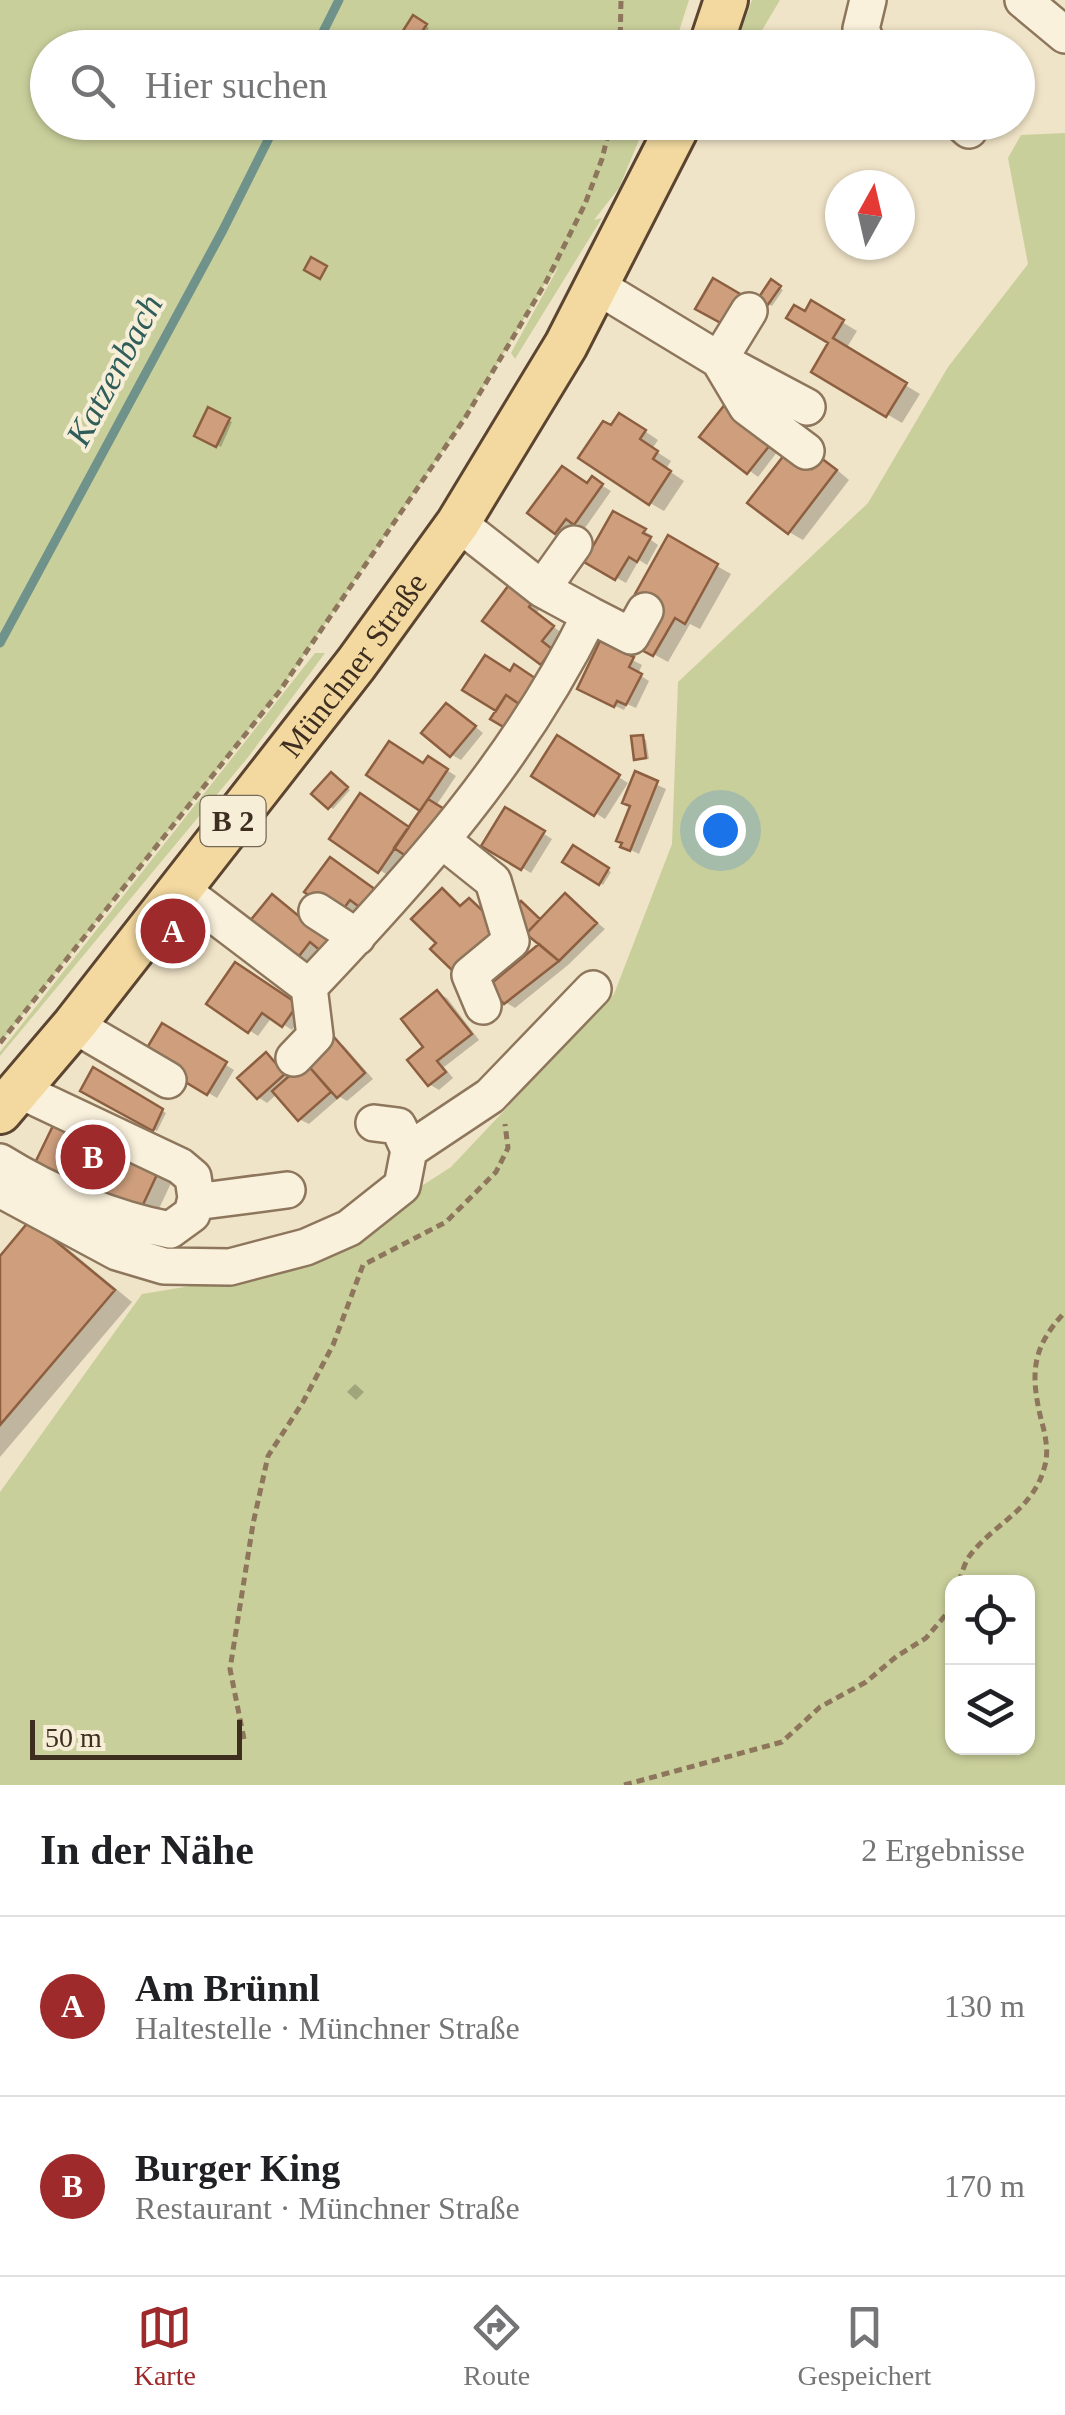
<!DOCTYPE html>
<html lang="de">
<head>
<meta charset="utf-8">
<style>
	body { margin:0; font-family:Georgia,serif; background:#f6f6f6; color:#202124 }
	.controls { position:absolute; right:30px; bottom:30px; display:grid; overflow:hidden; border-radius:20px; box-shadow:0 2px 8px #0004 }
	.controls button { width:90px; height:90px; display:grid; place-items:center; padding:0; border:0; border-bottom:2px solid #e0e0e0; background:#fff; color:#202124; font:50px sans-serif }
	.compass { position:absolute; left:825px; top:170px; width:90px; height:90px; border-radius:50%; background:#fff; box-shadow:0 2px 8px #0004; rotate:8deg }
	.scale { position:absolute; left:30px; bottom:25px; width:212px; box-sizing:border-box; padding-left:10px; border:5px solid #3d2e20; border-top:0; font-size:28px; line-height:35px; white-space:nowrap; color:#3d2e20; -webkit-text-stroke:8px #f7eed8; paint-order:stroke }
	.you { position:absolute; left:720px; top:830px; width:35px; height:35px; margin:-25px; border:8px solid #fff; border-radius:50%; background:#1a73e8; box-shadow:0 0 0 15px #1a73e833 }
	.badge { display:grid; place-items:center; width:65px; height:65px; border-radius:50%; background:#9e2a2b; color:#fff; font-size:32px; font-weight:700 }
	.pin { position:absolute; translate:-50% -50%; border:5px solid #fff; box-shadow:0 2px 10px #0006 }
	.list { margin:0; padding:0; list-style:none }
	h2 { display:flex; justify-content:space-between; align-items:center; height:130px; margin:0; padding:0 40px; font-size:42px }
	h2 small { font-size:32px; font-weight:400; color:#757577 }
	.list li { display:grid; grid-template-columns:65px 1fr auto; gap:30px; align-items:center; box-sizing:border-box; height:180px; padding:0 40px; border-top:2px solid #e0e0e0 }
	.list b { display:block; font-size:38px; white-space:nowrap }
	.list p { margin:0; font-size:32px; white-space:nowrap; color:#757577 }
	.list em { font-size:32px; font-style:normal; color:#757577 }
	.icon { flex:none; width:55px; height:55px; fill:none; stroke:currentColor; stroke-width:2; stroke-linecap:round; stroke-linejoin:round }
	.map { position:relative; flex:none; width:1065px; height:1785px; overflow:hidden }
	.search { position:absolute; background:#fff; box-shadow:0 2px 8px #0004; left:30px; right:30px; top:30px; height:110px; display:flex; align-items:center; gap:25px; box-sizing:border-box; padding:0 35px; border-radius:55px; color:#757577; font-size:38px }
	.sheet { height:490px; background:#fff }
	nav { display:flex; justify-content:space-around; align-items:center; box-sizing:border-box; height:140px; border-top:2px solid #e0e0e0; background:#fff; font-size:28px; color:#757577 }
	nav a { display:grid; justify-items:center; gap:5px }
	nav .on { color:#9e2a2b }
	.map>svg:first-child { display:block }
	.green { fill:#c9cf9b; fill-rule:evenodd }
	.shadow { fill:#0003 }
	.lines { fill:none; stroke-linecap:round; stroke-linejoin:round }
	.stream { stroke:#6f938a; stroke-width:9 }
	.building { fill:#cf9f7d; stroke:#8d5f41; stroke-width:2.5 }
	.minor-casing { stroke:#8d765c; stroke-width:40 }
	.major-casing { stroke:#5b4430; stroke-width:48 }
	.path { stroke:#8d765c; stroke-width:5; stroke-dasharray:8 5; stroke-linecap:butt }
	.minor { stroke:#faf1dc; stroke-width:35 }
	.major { stroke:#f3d9a0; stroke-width:42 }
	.labels { text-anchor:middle; stroke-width:8; stroke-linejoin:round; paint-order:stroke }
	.shield { fill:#f7eed8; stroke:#756857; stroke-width:2.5 }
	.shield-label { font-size:30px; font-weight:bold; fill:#3d2e20 }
	.street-label { font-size:32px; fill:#3d2e20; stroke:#f7eed8 }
	.water-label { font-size:35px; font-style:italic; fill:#2f5d5a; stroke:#f7eed8 }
</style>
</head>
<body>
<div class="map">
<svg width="1065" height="1785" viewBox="0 0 1065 1785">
	<rect width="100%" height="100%" fill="#f0e4c8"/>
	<path class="green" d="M0 0H689L674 47 48 48V122L646 123 619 188 594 220 602 218 515 359 511 353 559 266 546 282 465 418 279 692 0 1043Z
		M752 0H780L752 47H735Z
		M1065 133V1785H0V1492L142 1294 293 1269 451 1167 614 994 672 844 678 682 868 503 948 367 1028 264 1008 158 1021 135ZM952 1582H1028V1748H952Z
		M315 653H325L249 756 0 1056V1052Z"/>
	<path class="shadow" d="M414 18 429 28 418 45 403 36Z
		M771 283 783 290 772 306 760 299Z
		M812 304 857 331 846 349 920 394 902 423 814 371 832 342 806 314Z
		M209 411 232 422 221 447 198 435Z
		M634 424 658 440 652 449 671 461 666 469 684 481 664 511 650 503 612 428Z
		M703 436 781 447 758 477Z
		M803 461 814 470 836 469 849 480 803 540 789 532Z
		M593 480 611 491 585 528 576 523 566 537 557 531Z
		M614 514 653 536 651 540 658 545 647 565 639 560 626 583 588 562Z
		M669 539 731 574 700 629 690 624 668 662 639 646Z
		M512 585 542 606 536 614 562 633 550 648 560 656 551 668 542 662Z
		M601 644 642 665 638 674 649 681 636 708 627 704 624 710 589 694Z
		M456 711 483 733 461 760 452 755Z
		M642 738 646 740 649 759 640 760 636 758Z
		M558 739 628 783 605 819 535 775Z
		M429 759 456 776 389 876 332 839 410 829 423 811 424 766Z
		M636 775 666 789 639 854 623 846 633 806Z
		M335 777 350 790 333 809 330 807Z
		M506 810 552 839 531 873 484 845Z
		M573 848 611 872 603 885 565 861Z
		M330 860 360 904 349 919 340 914Z
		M565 896 605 929 568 965 515 1008 505 1002 543 944 528 932 525 906 541 921Z
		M272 898 320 947 306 963 297 958Z
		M245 970 305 1011 292 1030 272 1017 258 1036 210 1004Z
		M437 993 447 998 479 1040 444 1067 453 1078 439 1090 429 1084 426 1047Z
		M163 1026 234 1070 217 1098 145 1055Z
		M334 1040 344 1046 373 1079 347 1101 340 1097 309 1124 299 1119 277 1094 267 1103 258 1097 266 1055 291 1078Z
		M94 1071 166 1113 157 1131 84 1090Z
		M62 1113 173 1179 156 1215 138 1207Z
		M31 1223 50 1234 132 1302 0 1457V1260Z
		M355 1384 364 1392 356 1400 347 1392Z"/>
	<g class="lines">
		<path class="stream" d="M315 48 339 0
			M0 643 223 230 277 122"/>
	</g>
	<path class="building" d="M413 15 427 24 413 45 399 37Z
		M311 257 327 266 320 279 304 270Z
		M713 278 747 298 730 328 695 309Z
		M771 279 781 286 767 306 757 300Z
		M811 300 844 320 833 338 907 383 886 417 811 372 828 343 786 318 794 305 805 311Z
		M726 403 774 440 747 474 699 437Z
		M208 407 230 418 216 447 194 436Z
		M619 413 646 430 640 439 658 451 653 459 671 471 649 505 578 458 603 421 611 425Z
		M788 450 812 469 821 458 837 470 788 534 747 503Z
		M562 466 587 483 592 476 603 484 574 525 566 519 555 534 527 513Z
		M613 511 646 529 643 533 651 537 637 562 629 557 615 580 584 562Z
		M668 535 718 564 685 624 675 618 653 656 636 647 658 607 635 594Z
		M511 582 534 599 529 607 554 626 542 641 552 649 541 665 482 621Z
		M600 641 634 657 629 667 642 674 626 705 617 701 614 707 577 689Z
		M485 655 510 671 514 664 538 680 522 706 506 695 496 711 462 690Z
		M506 695 522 706 507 729 490 719Z
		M446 703 476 726 450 757 421 733Z
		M557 735 620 775 594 816 531 776Z
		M643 735 646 758 634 760 631 736Z
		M389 741 423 763 428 756 448 769 420 811 366 775Z
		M635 771 658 781 630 851 620 847 622 843 616 841 630 806 622 803Z
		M331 772 348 787 328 809 311 794Z
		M360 793 409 827 378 873 329 839Z
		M428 799 449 812 415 862 394 848Z
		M505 807 545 831 521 870 481 846Z
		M573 845 609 868 599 885 562 862Z
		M330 857 376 890 362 909 350 900 338 916 304 892Z
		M442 888 460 906 469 898 500 927 455 973 430 949 436 943 411 919Z
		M565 893 597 923 559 961 526 934Z
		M272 894 312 927 335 936 322 952 310 942 296 960 249 922Z
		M521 901 540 919 526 934 507 916Z
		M539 944 559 961 504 1004 487 987Z
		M235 962 298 1004 282 1027 262 1013 248 1033 206 1004Z
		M437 990 472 1034 437 1061 446 1072 428 1086 407 1060 423 1047 401 1019Z
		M162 1023 227 1062 207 1095 142 1056Z
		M334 1037 365 1073 337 1098 305 1062Z
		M266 1052 285 1074 257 1099 237 1078Z
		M305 1062 331 1092 298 1121 272 1091Z
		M93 1067 163 1109 153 1131 80 1091Z
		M61 1109 160 1168 141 1209 33 1167Z
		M30 1220 115 1290 0 1425V1256Z"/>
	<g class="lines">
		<g class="minor-casing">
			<path id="minor" d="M868 0 861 29 869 48
				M1023 0 1065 35
				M960 122 969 130
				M597 286 719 360 807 407
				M749 311 719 360 747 407 806 451
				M542 589 574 544
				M590 615 631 636 645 611
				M443 841 493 881 511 941 470 975 483 1006
				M180 889 309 987C420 870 518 761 590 615L542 589 458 523
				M317 911 357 937
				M74 1025 168 1080
				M294 1058 315 1036 309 987
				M409 1150 490 1096 593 989
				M0 1162C50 1193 112 1219 170 1230L192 1214 196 1198 193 1177 180 1166 19 1090
				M0 1189 117 1252 164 1266 230 1267 306 1247 349 1228 402 1186 409 1150 398 1126 374 1123
				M195 1202 287 1190"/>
		</g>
		<g class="major-casing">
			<g id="major">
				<path d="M710 48 726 0"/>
				<path id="s1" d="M0 1112 74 1025 356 664 458 523 566 345 680 122"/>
			</g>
		</g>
		<path class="path" d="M620 48 621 0
			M0 1043 279 692 465 418 546 282 585 204 602 159 611 122
			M959 1582C962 1573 965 1561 971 1554 996 1522 1034 1510 1045 1465 1049 1451 1045 1433 1041 1419 1030 1373 1032 1347 1065 1312
			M244 1739 230 1669 253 1524 268 1456 303 1402 333 1345 363 1265 446 1222 496 1172 508 1148 505 1124
			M624 1785 782 1742 820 1707 866 1682 897 1656 926 1638 949 1611 952 1601"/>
		<use href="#minor" class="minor"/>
		<use href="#major" class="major"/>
	</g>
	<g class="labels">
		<rect class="shield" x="200.5" y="796" width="65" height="50" rx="8"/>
		<g class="shield-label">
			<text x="233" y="831">B 2</text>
		</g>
		<g class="street-label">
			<text dy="11" stroke="none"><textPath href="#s1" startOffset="570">Münchner Straße</textPath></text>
		</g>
		<g class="water-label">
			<text transform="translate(114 370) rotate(-62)" y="12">Katzenbach</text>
		</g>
	</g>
</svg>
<div class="controls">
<button><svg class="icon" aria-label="locate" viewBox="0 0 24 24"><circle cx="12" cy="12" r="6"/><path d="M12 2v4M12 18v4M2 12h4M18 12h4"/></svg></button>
<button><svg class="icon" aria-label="layers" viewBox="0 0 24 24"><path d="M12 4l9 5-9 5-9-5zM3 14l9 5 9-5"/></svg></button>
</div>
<svg class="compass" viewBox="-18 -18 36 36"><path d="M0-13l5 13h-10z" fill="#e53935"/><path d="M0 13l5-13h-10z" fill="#757577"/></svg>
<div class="scale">50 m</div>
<div class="you"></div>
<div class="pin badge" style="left:173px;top:931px">A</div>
<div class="pin badge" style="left:93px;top:1157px">B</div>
<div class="search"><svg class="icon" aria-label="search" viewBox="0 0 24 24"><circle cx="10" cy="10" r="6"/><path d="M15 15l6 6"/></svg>Hier suchen</div>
</div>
<section class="sheet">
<h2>In der Nähe<small>2 Ergebnisse</small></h2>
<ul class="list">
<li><span class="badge">A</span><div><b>Am Brünnl</b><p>Haltestelle · Münchner Straße</p></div><em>130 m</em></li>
<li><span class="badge">B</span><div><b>Burger King</b><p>Restaurant · Münchner Straße</p></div><em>170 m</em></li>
</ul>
</section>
<nav>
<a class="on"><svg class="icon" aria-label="map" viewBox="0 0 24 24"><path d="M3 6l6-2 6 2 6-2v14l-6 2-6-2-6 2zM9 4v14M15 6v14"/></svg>Karte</a>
<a><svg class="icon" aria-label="directions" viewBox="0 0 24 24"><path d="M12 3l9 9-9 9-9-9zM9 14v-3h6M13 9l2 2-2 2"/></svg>Route</a>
<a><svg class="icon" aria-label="saved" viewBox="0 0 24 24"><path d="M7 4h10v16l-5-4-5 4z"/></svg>Gespeichert</a>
</nav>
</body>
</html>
